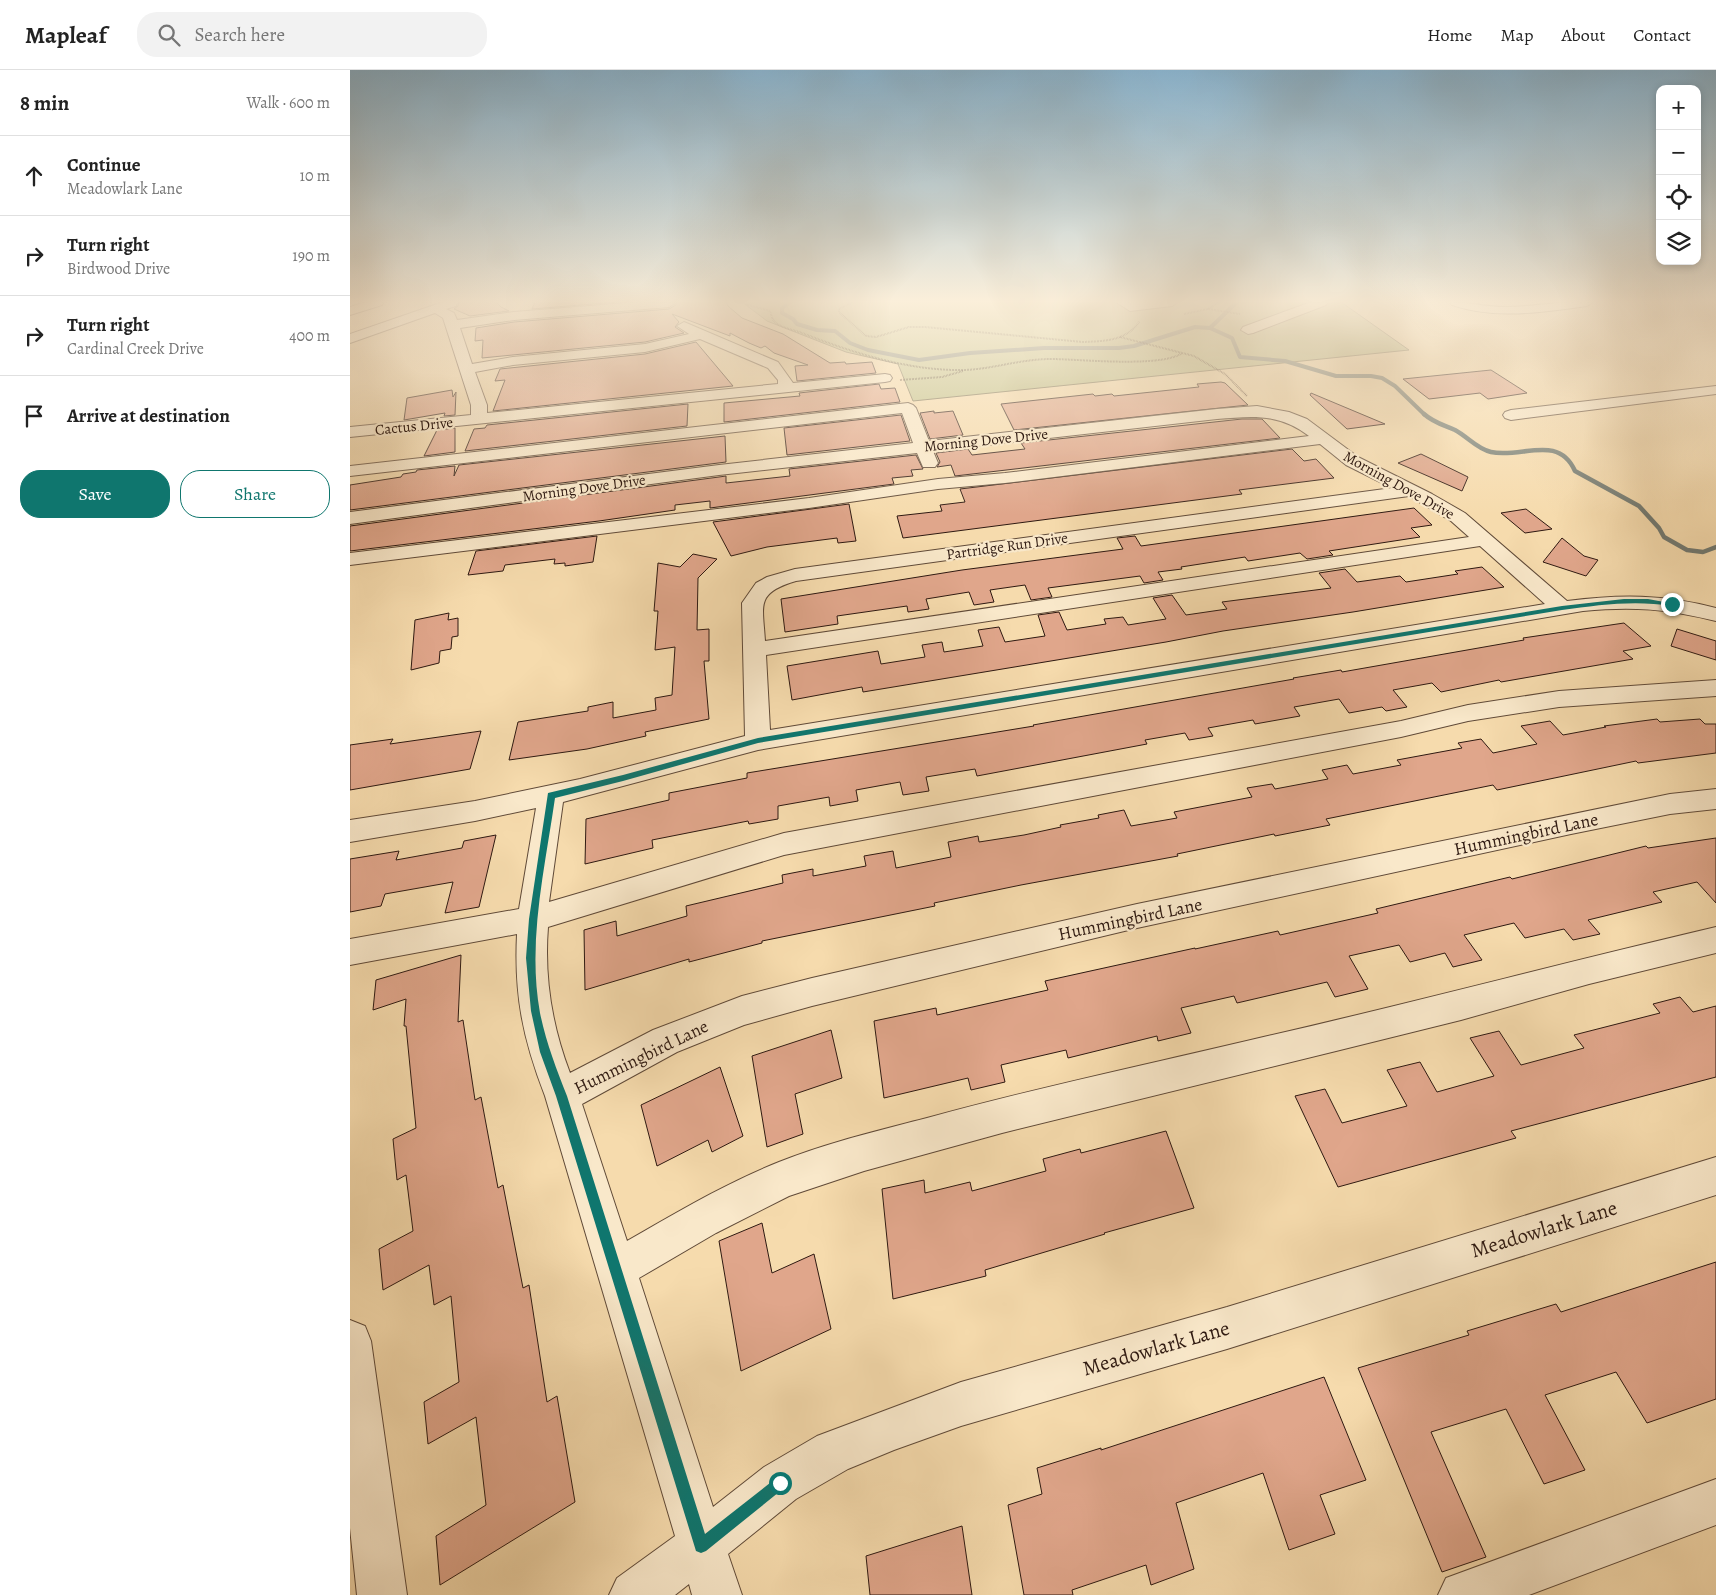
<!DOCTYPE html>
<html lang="en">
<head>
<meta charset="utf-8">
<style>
	body { margin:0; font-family:Alegreya,serif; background:#f2f2f2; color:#222 }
	.controls { position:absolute; right:15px; top:15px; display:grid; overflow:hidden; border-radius:10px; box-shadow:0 2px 8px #0003 }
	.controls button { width:45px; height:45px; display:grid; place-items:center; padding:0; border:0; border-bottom:1px solid #e0e0e0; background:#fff; color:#222; font:25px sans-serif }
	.stop { position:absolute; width:15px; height:15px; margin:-11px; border:4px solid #0f766e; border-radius:50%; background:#fff }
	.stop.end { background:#0f766e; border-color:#fff; box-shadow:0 1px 5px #0008 }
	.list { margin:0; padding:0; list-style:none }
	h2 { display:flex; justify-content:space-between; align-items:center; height:65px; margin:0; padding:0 20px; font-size:21px }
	h2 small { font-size:16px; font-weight:400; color:#767676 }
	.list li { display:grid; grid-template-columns:32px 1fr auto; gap:15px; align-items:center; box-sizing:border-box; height:80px; padding:0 20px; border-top:1px solid #e0e0e0 }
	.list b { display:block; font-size:19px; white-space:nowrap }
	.list p { margin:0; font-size:16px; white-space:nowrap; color:#767676 }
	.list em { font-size:16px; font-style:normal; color:#767676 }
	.actions { display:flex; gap:10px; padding:15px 20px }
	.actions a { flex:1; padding:11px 0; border:1px solid #0f766e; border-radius:20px; text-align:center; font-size:18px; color:#0f766e }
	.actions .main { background:#0f766e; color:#fff }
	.icon { flex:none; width:28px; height:28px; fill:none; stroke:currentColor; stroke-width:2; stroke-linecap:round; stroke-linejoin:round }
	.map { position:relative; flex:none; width:1366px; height:1525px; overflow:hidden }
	header { display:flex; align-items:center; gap:30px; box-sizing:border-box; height:70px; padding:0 25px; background:#fff; border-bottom:1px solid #e0e0e0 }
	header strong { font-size:24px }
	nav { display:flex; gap:28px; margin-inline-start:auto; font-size:18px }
	.search { width:350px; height:45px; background:#f2f2f2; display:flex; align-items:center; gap:12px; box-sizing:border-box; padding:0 18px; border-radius:20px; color:#767676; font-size:19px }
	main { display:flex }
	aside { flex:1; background:#fff }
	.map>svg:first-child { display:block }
	.green { fill:#bec089; stroke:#766c4d }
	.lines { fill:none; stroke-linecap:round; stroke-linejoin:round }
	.stream-far1 { stroke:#717971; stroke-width:4 }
	.stream { stroke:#717971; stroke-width:4.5 }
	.building { fill:#e0a68b; stroke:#2e1911 }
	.minor-casing { stroke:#604a38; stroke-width:2 }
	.major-casing { stroke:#2e1911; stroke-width:2 }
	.path { stroke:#2e1911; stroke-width:2; stroke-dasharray:0.5 1; stroke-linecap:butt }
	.minor { fill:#f9e8ca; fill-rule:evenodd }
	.major { fill:#f6dbad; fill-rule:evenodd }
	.route { fill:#0f766e }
	.labels { text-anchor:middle; stroke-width:4.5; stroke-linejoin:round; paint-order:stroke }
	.far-street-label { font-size:15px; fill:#2e1911; stroke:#f9e8ca }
	.street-label { font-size:18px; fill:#2e1911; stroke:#f9e8ca }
	.near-street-label { font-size:21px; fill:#2e1911; stroke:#f9e8ca }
</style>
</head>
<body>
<header>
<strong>Mapleaf</strong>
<div class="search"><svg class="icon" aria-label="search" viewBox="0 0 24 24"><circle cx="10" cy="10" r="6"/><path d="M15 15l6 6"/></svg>Search here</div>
<nav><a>Home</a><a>Map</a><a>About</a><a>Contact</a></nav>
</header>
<main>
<aside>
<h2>8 min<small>Walk · 600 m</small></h2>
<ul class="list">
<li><svg class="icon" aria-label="ahead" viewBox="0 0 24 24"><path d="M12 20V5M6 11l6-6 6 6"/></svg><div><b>Continue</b><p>Meadowlark Lane</p></div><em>10 m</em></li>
<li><svg class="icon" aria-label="right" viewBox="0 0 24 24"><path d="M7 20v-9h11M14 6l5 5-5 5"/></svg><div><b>Turn right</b><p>Birdwood Drive</p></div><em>190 m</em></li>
<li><svg class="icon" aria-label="right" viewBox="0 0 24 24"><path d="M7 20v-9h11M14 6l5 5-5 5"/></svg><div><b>Turn right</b><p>Cardinal Creek Drive</p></div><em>400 m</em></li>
<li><svg class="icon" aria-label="arrive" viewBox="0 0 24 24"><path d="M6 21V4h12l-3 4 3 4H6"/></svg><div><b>Arrive at destination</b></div></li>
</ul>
<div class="actions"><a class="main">Save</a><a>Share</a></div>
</aside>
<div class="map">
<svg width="1366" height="1525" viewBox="0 0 1366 1525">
	<rect width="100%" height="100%" fill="#f6dbad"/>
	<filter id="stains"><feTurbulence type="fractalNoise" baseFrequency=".004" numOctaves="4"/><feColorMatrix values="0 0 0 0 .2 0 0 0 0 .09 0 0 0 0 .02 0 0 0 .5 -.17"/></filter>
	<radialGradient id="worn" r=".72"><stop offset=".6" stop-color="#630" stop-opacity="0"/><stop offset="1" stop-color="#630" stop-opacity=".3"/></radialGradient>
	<path class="green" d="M392 232H991L1059 280 563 331 548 294 496 282 417 251Z"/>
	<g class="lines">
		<path class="stream-far1" d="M440 232 432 238V243L443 249 447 254 467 260 485 261 500 273 518 280 569 290 620 283 694 278H769L784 276 845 257 860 258 882 268 890 287 935 291 986 306H1021L1032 308 1045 316 1075 345
			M860 258 887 232"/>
		<path class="stream" d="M1074 344C1084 353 1094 355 1105 360 1118 367 1127 379 1141 382 1171 389 1208 363 1225 401L1289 436 1309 458 1314 467 1337 480 1353 482 1366 477"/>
	</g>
	<path class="building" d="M109 232H146L151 237 159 241 120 246 104 239 108 236Z
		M185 232H267L182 239Z
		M326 232H376L378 236 392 248 433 264 480 293 495 292 496 294 522 292 526 303 447 311 445 296 458 295 424 283 415 276 411 278 399 273 380 263V266L322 244 329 252 325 257 334 263 295 272 132 288 133 270 125 271 126 258 164 252 319 239 326 235Z
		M346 272 383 316 143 341 155 310 145 311 150 299 295 284Z
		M1141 300 1177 323 1138 329 1130 323 1079 329 1053 309Z
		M871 312 875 313 898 335 664 360 651 334 743 324 745 326 762 324 764 326 849 317 847 314Z
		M529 314 531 319 545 318 550 332 374 352V333L450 326 449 323Z
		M102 320 103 327 106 322 105 345 94 346 95 343 54 350 57 328Z
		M961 323 1035 354 997 359 960 325Z
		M338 334 337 356 115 381 124 359 135 358 137 355Z
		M584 341V343L603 341 613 365 580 369 570 343Z
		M551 345 560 371 437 385 434 358Z
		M892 349H912L930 368 605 406 601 395 587 397 590 392 586 383 618 379 622 385 675 379 671 373Z
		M105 358V382L74 386 87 360Z
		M375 366 376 392 0 440V415L51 407 53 404 66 402 67 400 105 396 104 406 109 395Z
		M942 379 954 391 966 389 984 408 889 420 892 424 553 468 547 446 592 441 590 435 615 432 610 419Z
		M1071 384 1118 407 1112 421 1048 393Z
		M566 385 573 399 561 400 563 406 542 408 544 414 360 438V431L325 435V440L249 451 0 481V456L369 407 376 406V413L440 406 439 399Z
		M499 434 506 471 488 473 487 468 417 477 381 486 363 452Z
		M1064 438 1082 455 1061 458 1070 467 979 481 983 485 957 489 950 483 898 491 895 487 831 497 832 499 808 502 813 510 794 513 790 506 698 518 702 527 681 530 675 515 640 520 644 532 624 535 619 522 576 529 579 539 558 542 557 536 487 546 488 554 435 562 431 529 612 500 773 479 767 468 785 466 791 476Z
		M1176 439 1202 459 1175 463 1151 443Z
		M247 466 243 492 215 496V493L204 494 205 489 155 495 153 501 118 505 126 481Z
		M1212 468 1234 486 1248 490 1236 506 1193 492Z
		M343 484 367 489 348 508 347 560 359 559V591H354L359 649 295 662 296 666 237 679 159 690 168 652 238 641V637L263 632V648L306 640 305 628 322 625 325 577 305 580 308 541H304L308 493 330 497Z
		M1132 497 1154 517 1003 542 873 561 816 572 513 622 512 617 442 630 437 596 528 581 531 594 575 587 572 575 592 572 594 582 633 576 628 560 649 557 655 572 695 566 688 545 709 542 717 560 756 554 754 549 773 547 778 555 816 549 803 528 822 525 836 545 877 539 872 532 981 518 969 503 995 499 1007 512 1050 506 1056 512 1108 504 1105 501Z
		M99 543 98 550 108 548V566L102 567 101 579 90 581 89 593 61 600 65 550Z
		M1274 553 1301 576 1273 581 1283 589 1151 612 1149 610 1091 622 1082 613 1043 620 1057 637 1036 641 1032 637 999 643 989 629 944 637 950 646 905 654 903 650 858 658 863 666 839 670 835 663 795 670 797 674 627 706 625 699 576 707 579 721 553 725 550 712 506 720 508 731 480 736 479 727 428 736V749L399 754 398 751 302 770 303 778 235 794 236 749 319 730V723L397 708V703L684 656 683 655 944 609 943 608 991 600 992 602 1174 570 1173 568Z
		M1327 559 1366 571V590L1321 576Z
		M1307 649 1310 652 1350 649 1355 654H1366V683L1288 693 1286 691 1147 720 1143 715 976 749 980 755 925 766 924 764 827 784 828 786 671 815 584 833 585 836 412 871V873L339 892V889L235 920 234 860 266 851 267 866 337 846 336 836 433 813 432 805 463 799V806L516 796 514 786 543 781 546 798 601 787 598 772 628 766 629 772 674 765 711 757 710 755 749 748 748 745 774 740 781 756 827 748 824 742 902 727 897 718 922 714 925 719 978 709 972 700 997 695 1003 704 1051 695 1047 690 1112 678 1108 673 1131 669 1143 683 1187 674 1171 656 1200 651 1213 665 1256 657 1254 656Z
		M131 661 120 699 0 720V675L43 669 40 674Z
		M146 765 129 837 95 843 103 812 35 824 31 836 0 842V789L49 781 46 790 112 778 114 771Z
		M1366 768V833L1347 812 1303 822 1312 832 1238 850 1250 864 1223 870 1214 859 1175 868 1164 853 1114 865 1132 890 1103 897 1095 883 1060 892 1049 875 999 886 1018 919 985 927 977 912 887 933 884 926 831 938 841 963 808 971 807 966 718 988 716 980 651 995 655 1012 621 1020 618 1008 534 1028 524 951 586 938 587 945 698 920 695 911 845 878V879L928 861 930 865 1028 843 1026 839 1160 807 1162 809 1296 776 1298 778Z
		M111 885 108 952 113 950 125 1030 131 1027 148 1118 153 1115 173 1218 179 1215 197 1332 207 1326 225 1432 90 1515 86 1466 136 1435 126 1347 78 1374 74 1332 109 1312 101 1226 84 1235 79 1195 33 1220 29 1179 63 1161 56 1105 47 1110 43 1069 66 1058 56 956H54L56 929 23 940 26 910Z
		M1330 927 1343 942 1366 936V1007L1161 1061 1166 1068 988 1117 945 1026 975 1019 992 1053 1057 1036 1037 1000 1070 992 1087 1022 1144 1006 1120 968 1149 961 1171 995 1234 978 1224 965 1310 943 1303 934Z
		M481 960 492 1008 445 1024 453 1064 417 1077 402 986Z
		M370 997 393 1066 362 1082 358 1070 307 1096 291 1035Z
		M816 1061 844 1138 754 1163 755 1164 635 1200 636 1206 543 1229 532 1119 574 1110 575 1123 620 1112 622 1121 696 1101 693 1089 730 1079 731 1083Z
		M412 1153 422 1203 464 1184 481 1259 391 1301 369 1171Z
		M1366 1192V1329L1297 1353 1266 1302 1195 1325 1235 1400 1194 1414 1156 1339 1081 1362 1136 1487 1092 1502 1008 1298 1119 1265 1117 1261 1206 1234 1211 1242Z
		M974 1307 1016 1410 970 1425 985 1464 939 1480 913 1403 826 1433 844 1499 801 1515 796 1495 722 1520 723 1525H674L658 1435 692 1424 687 1398 751 1378V1380Z
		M612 1456 622 1525H520L516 1486Z"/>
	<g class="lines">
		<g class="minor-casing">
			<path id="minor" d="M93 232H107L106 236 96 239 104 243 107 250 164 242 288 232 325 233 319 237 164 250 110 258 122 294 163 287 295 274 339 264 327 256 334 252 428 292 443 313 535 304 540 305 542 308 540 311 535 312 0 367V357L121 345V335L93 248 85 243 0 273V264ZM350 269 418 298 428 310V314L137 343V335L125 302 163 295 295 282Z
				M766 232H828L822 236 780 241Z
				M961 232H978L976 235 903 263 898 264 891 260 893 257Z
				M1100 232C1118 232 1136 237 1154 237 1184 237 1213 230 1243 232L1237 236C1191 242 1147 250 1102 235Z
				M1366 316V324L1161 350 1155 348 1153 345 1155 342 1161 340Z
				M558 333 563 335 566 338 579 371 867 339 907 336 939 342 957 349 1008 387 1082 424 1115 443 1217 531C1270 524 1314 524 1366 538V551C1317 539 1284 536 1233 541L408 680 213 732 199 832 434 763 1051 651 1118 635 1209 621 1366 610V626L1209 637 1118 651 1051 667 434 785 198 857C194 907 202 956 220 1003L303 960 392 926 462 908 787 834 1320 724 1366 719V739L1320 744 1221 764 787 858 462 936 394 955 327 982 232 1034 277 1171C326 1143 376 1113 429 1092 476 1073 527 1061 577 1048 685 1018 795 995 905 969 1059 934 1212 893 1366 857V883L1239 914 1111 950 986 981 652 1063 514 1101 439 1126 366 1163 289 1208 363 1437 414 1397 467 1366 611 1312 877 1237 1366 1087V1125L877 1279 611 1356 544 1380 498 1399 446 1429 378 1484 392 1525H342L339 1514 325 1525H259L267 1508 325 1466 195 1026C173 969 164 926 167 864L0 895V869L169 839 186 738 125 751 0 772V750L125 731 230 709 395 666 392 533 406 513 417 507 445 499 1042 418 996 395 970 374 655 413 588 419 459 438 0 495V483L459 428 588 409 655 403 959 366C929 343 903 346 867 349L583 381 588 393 585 397H573L567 383 369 405 0 454V442L369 395 563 373 552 343 0 406V396ZM1059 426 1101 451 1119 467 415 571C413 535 405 523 446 511ZM1130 476 1195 534 420 660 416 585Z
				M0 1250 15 1256 21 1271 57 1525H7L0 1458Z
				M1366 1409V1455L1179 1525H1088L1096 1508Z"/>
		</g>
		<g class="major-casing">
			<path id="major" d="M16 232H34L32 235 0 245V237Z"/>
		</g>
		<path class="path" d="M394 232 395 234 420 241C421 244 422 249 424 251 430 258 445 260 452 263 504 283 558 301 614 300 643 299 671 289 701 289 728 289 812 298 832 283
			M503 232 489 239V242L516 266 526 267 559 257H575L733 272C756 271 776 271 790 251
			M858 239 890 244
			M834 244 858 239 869 232
			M770 267 844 286 875 304 897 326
			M550 310 592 307 613 301"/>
		<use href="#minor" class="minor"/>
		<use href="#major" class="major"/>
	</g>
	<linearGradient id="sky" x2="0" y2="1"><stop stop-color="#8ab6d2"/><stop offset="0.52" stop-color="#fbefda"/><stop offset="1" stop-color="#fbefda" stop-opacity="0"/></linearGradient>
	<rect width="1366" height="445" fill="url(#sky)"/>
	<path class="route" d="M1274 529H1298L1325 534 1322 536C1284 530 1249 535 1212 540L408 673 273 711 205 728C195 798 177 872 190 943 196 972 206 998 217 1026L355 1464 425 1409 430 1407 434 1409 436 1413 434 1418 356 1481 351 1483 346 1481 206 1026 190 982 181 941 176 888 179 849 198 723 273 705 408 668 1212 536Z"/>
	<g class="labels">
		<g class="far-street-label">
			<text transform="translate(64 356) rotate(-6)" y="5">Cactus Drive</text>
			<text transform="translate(636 370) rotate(-6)" y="5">Morning Dove Drive</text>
			<text transform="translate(1049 415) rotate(29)" y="5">Morning Dove Drive</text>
			<text transform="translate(234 418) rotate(-8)" y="5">Morning Dove Drive</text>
			<text transform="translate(657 476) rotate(-8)" y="5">Partridge Run Drive</text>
		</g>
		<g class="street-label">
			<text transform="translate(1176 764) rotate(-12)" y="6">Hummingbird Lane</text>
			<text transform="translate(780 849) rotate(-12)" y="6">Hummingbird Lane</text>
			<text transform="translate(291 987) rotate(-26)" y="6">Hummingbird Lane</text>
		</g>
		<g class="near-street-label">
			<text transform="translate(1194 1159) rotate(-17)" y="7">Meadowlark Lane</text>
			<text transform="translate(806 1278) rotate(-16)" y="7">Meadowlark Lane</text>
		</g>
	</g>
	<rect width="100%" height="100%" filter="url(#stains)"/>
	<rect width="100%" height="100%" fill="url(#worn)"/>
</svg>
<div class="controls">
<button>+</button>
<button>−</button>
<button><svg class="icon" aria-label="locate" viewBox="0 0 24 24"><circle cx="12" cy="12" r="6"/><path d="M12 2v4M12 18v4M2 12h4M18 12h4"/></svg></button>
<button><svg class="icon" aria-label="layers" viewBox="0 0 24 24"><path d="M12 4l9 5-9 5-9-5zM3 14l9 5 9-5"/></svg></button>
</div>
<div class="stop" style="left:430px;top:1413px"></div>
<div class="stop end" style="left:1322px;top:534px"></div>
</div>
</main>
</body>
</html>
